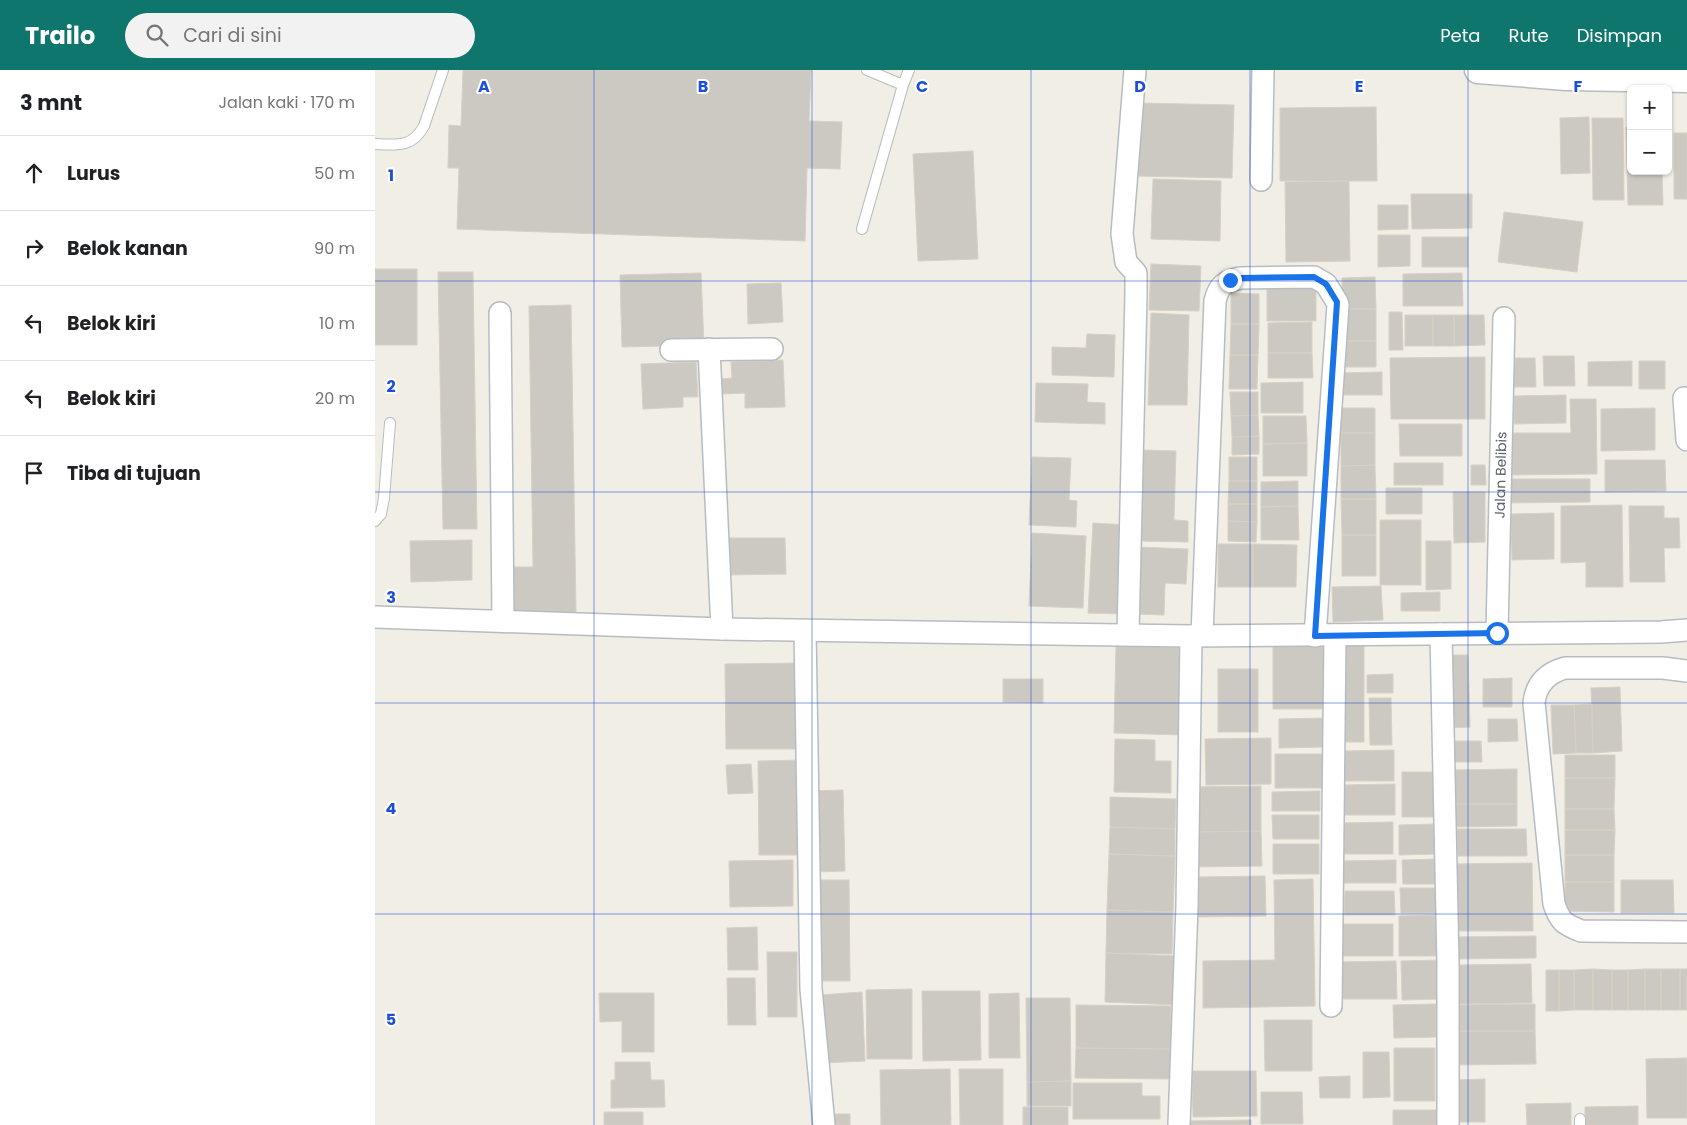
<!DOCTYPE html>
<html lang="id">
<head>
<meta charset="utf-8">
<style>
	body { margin:0; font-family:Poppins,sans-serif; background:#f2f2f2; color:#202124 }
	.controls { position:absolute; right:15px; top:15px; display:grid; overflow:hidden; border-radius:8px; box-shadow:0 1px 4px #0004 }
	.controls button { width:45px; height:45px; display:grid; place-items:center; padding:0; border:0; border-bottom:1px solid #e0e0e0; background:#fff; color:#202124; font:25px sans-serif }
	.stop { position:absolute; width:15px; height:15px; margin:-11px; border:4px solid #1a73e8; border-radius:50%; background:#fff }
	.stop.end { background:#1a73e8; border-color:#fff; box-shadow:0 1px 5px #0008 }
	.list { margin:0; padding:0; list-style:none }
	h2 { display:flex; justify-content:space-between; align-items:center; height:65px; margin:0; padding:0 20px; font-size:21px }
	h2 small { font-size:16px; font-weight:400; color:#757577 }
	.list li { display:grid; grid-template-columns:32px 1fr auto; gap:15px; align-items:center; box-sizing:border-box; height:75px; padding:0 20px; border-top:1px solid #e0e0e0 }
	.list b { display:block; font-size:19px; white-space:nowrap }
	.list em { font-size:16px; font-style:normal; color:#757577 }
	.icon { flex:none; width:28px; height:28px; fill:none; stroke:currentColor; stroke-width:2; stroke-linecap:round; stroke-linejoin:round }
	.map { position:relative; flex:none; width:1312px; height:1055px; overflow:hidden }
	header { display:flex; align-items:center; gap:30px; box-sizing:border-box; height:70px; padding:0 25px; background:#0f766e; color:#fff }
	header strong { font-size:24px }
	nav { display:flex; gap:28px; margin-inline-start:auto; font-size:18px }
	.search { width:350px; height:45px; background:#f2f2f2; display:flex; align-items:center; gap:12px; box-sizing:border-box; padding:0 18px; border-radius:28px; color:#757577; font-size:19px }
	main { display:flex }
	aside { flex:1; background:#fff }
	.map>svg:first-child { display:block }
	.building { fill:#ccc9c3; stroke:#d7d0c3 }
	.lines { fill:none; stroke-linecap:round; stroke-linejoin:round }
	.service-casing { stroke:#b8bcc1; stroke-width:12 }
	.minor-casing { stroke:#b8bcc1; stroke-width:24 }
	.tertiary-casing { stroke:#b8bcc1; stroke-width:29 }
	.service { stroke:#fff; stroke-width:10 }
	.minor { stroke:#fff; stroke-width:21 }
	.tertiary { stroke:#fff; stroke-width:26 }
	.route { stroke:#1a73e8; stroke-width:6 }
	.grid { fill:none; stroke:#1d4ed8; stroke-width:1; stroke-opacity:0.55 }
	.labels { text-anchor:middle; stroke-width:4; stroke-linejoin:round; paint-order:stroke }
	.street-label { font-size:14px; fill:#5d6268; stroke:#fff }
	.grid-label { font-size:16px; text-anchor:middle; font-weight:bold; fill:#1d4ed8; stroke:#fff; stroke-width:4; stroke-linejoin:round; paint-order:stroke }
</style>
</head>
<body>
<header>
<strong>Trailo</strong>
<div class="search"><svg class="icon" aria-label="search" viewBox="0 0 24 24"><circle cx="10" cy="10" r="6"/><path d="M15 15l6 6"/></svg>Cari di sini</div>
<nav><a>Peta</a><a>Rute</a><a>Disimpan</a></nav>
</header>
<main>
<aside>
<h2>3 mnt<small>Jalan kaki · 170 m</small></h2>
<ul class="list">
<li><svg class="icon" aria-label="ahead" viewBox="0 0 24 24"><path d="M12 20V5M6 11l6-6 6 6"/></svg><div><b>Lurus</b></div><em>50 m</em></li>
<li><svg class="icon" aria-label="right" viewBox="0 0 24 24"><path d="M7 20v-9h11M14 6l5 5-5 5"/></svg><div><b>Belok kanan</b></div><em>90 m</em></li>
<li><svg class="icon" aria-label="left" viewBox="0 0 24 24"><path d="M17 20v-9H6M10 6l-5 5 5 5"/></svg><div><b>Belok kiri</b></div><em>10 m</em></li>
<li><svg class="icon" aria-label="left" viewBox="0 0 24 24"><path d="M17 20v-9H6M10 6l-5 5 5 5"/></svg><div><b>Belok kiri</b></div><em>20 m</em></li>
<li><svg class="icon" aria-label="arrive" viewBox="0 0 24 24"><path d="M6 21V4h12l-3 4 3 4H6"/></svg><div><b>Tiba di tujuan</b></div></li>
</ul>
</aside>
<div class="map">
<svg width="1312" height="1055" viewBox="0 0 1312 1055">
	<rect width="100%" height="100%" fill="#f1eee6"/>
	<path class="building" d="M88 0H436L434 51 467 52 465 99 432 98 430 171 82 159 84 98H73L74 55 86 56Z
		M763 33 859 35 857 108 761 106Z
		M1001 37 1002 111H905V38Z
		M1214 47 1215 103 1186 104 1185 48Z
		M1217 48H1248L1249 130H1218Z
		M1251 57H1256V101H1287L1288 135H1253Z
		M1299 63H1312V129H1299Z
		M598 81 603 189 543 191 538 84Z
		M778 109 846 111 845 171 776 169Z
		M974 111 975 191 911 192 910 112Z
		M1036 124H1097V158L1037 159Z
		M1003 135H1033V159L1003 160Z
		M1129 142 1208 152 1202 202 1123 192Z
		M1003 165H1035V196L1003 197Z
		M1047 167H1093V197H1047Z
		M776 194 826 196 824 241 774 240Z
		M0 199H42V275H0Z
		M63 202H98L102 459H68Z
		M326 203 329 275 247 277 245 205Z
		M1087 203 1088 236H1028V204Z
		M1000 207 1001 239H967V208Z
		M406 213 408 252 373 254 372 214Z
		M941 216V251H892V217Z
		M856 223 884 224V254H856Z
		M196 235 201 542 135 543V497H158L154 236Z
		M967 239H1001V271H967Z
		M1014 242H1027L1028 280H1014Z
		M776 243 814 245 812 335H773Z
		M1030 245H1058V276H1030Z
		M1058 245H1079V276H1058Z
		M1079 245H1109L1110 275 1079 276Z
		M937 252V283H893V253Z
		M856 254H884L883 285H855Z
		M712 264 740 265 739 307 677 305V277L711 278Z
		M967 271H1001V297H968Z
		M893 283H937L938 308H893Z
		M855 285H883L882 319H854Z
		M1168 286H1199L1200 316H1169Z
		M1110 287V349H1016L1015 288Z
		M1134 288H1160L1161 317H1134Z
		M408 290 410 337 370 338V323L346 324V309L357 308 356 292Z
		M1257 291V316H1213V292Z
		M1264 291H1290V319H1264Z
		M321 292 323 327H308V337L268 339 266 294Z
		M1007 302V325H962V303Z
		M928 312V343H886V313Z
		M661 313 713 314 712 332 730 333V354L660 352Z
		M855 322H883V345L856 346Z
		M1191 325V353L1139 354V326Z
		M1195 329H1221L1222 404 1134 405V363H1196Z
		M966 338H1000V363H966Z
		M1280 338V380L1226 381V339Z
		M883 345 884 366 857 367 856 346Z
		M888 346H931L932 373 888 374Z
		M1024 354H1087V386H1025Z
		M966 363H1000V395L966 396Z
		M884 366V384L857 385V367Z
		M932 373V406H888V374Z
		M767 380 801 381 799 450 813 451V472L764 471Z
		M657 387 696 388 694 430 702 431 701 457 654 455Z
		M854 387H882V411H854Z
		M1230 390H1290L1291 421 1230 422Z
		M1019 393H1068V415H1019Z
		M1000 395 1001 429H966V396Z
		M1096 395H1110L1111 415H1096Z
		M1131 409H1215V432L1132 433Z
		M854 411H882V434H853Z
		M923 411V436L886 437V412Z
		M1011 418H1047V444H1011Z
		M1078 422H1110V472L1079 473Z
		M966 429H1001V465H967Z
		M853 434H882V452L853 451Z
		M1247 435 1248 517H1211V492L1186 493V436Z
		M923 436 924 470H886V437Z
		M1254 436H1289V448H1304L1305 478H1289L1290 512H1255Z
		M1179 443V489L1137 490 1136 444Z
		M1005 450H1046V515H1005Z
		M853 451 882 452 881 472 853 471Z
		M718 453 752 455 748 544 713 543Z
		M657 463 711 466 708 538 654 536Z
		M967 465H1001V506H967Z
		M351 468H410L411 504 352 505Z
		M97 470V510L36 512 35 471Z
		M1051 471H1076V519L1051 520Z
		M843 474H878V517H843Z
		M878 474 922 475 921 517H878Z
		M762 477 813 479 811 514 790 513 789 545 760 544Z
		M1006 516 1008 550 958 552 957 517Z
		M1065 522V541H1026V523Z
		M898 573H952V639H898Z
		M966 574H989V672H966Z
		M741 576 810 578 808 665 739 663Z
		M1069 585H1093L1095 657 1071 658Z
		M422 593 423 679H351L350 594Z
		M843 599H883V662H843Z
		M1018 604V623H992V605Z
		M1137 608V637H1108V609Z
		M628 609H668V633L628 632Z
		M1245 617 1247 681 1218 683 1216 618Z
		M994 628H1016L1017 675H995Z
		M1217 634 1218 683H1201L1199 635Z
		M1176 635H1199L1201 683 1178 684Z
		M950 648V677L904 678V649Z
		M1113 649H1142L1143 671 1113 672Z
		M896 668V714L831 715 830 669Z
		M740 669 780 670V691H796V723L739 722Z
		M1076 671H1106L1107 692H1077Z
		M1019 680V711H966V681Z
		M900 684H948V718H900Z
		M1190 685H1240V708H1190Z
		M429 690 430 785H384L383 691Z
		M376 694 378 723 353 724 351 695Z
		M1142 699V734H1075V700Z
		M1027 702H1065V747H1027Z
		M1190 708H1240L1239 739H1190Z
		M1020 714V745H968V715Z
		M886 716V761L816 762 815 717Z
		M468 720 470 801 438 802 436 721Z
		M945 721V741H897V722Z
		M735 727 801 729 800 759 735 757Z
		M1075 734H1142V756L1076 757Z
		M1190 739H1239L1240 760H1190Z
		M897 745H944V769H898Z
		M1018 752V784H966L965 753Z
		M1062 754V784L1024 785V755Z
		M735 757 800 759V786L734 784Z
		M1082 759H1151L1152 786H1083Z
		M1190 760H1240L1239 785H1190Z
		M886 761 887 796 816 797V762Z
		M898 774H944V804H898Z
		M734 784 800 786 798 842 732 840Z
		M1190 785H1239V812H1190Z
		M1064 789 1065 814H1028L1027 790Z
		M418 790V836L355 837 354 791Z
		M1021 790V813H967V791Z
		M1157 793 1158 861H1077L1076 794Z
		M890 806 891 846 822 847V807Z
		M938 809 940 936 828 938V891L900 890 899 810Z
		M439 810H474L475 911H440Z
		M1246 810H1298L1299 843H1246Z
		M1190 812H1239V842L1190 841Z
		M1025 818H1063V843H1026Z
		M970 821H1019L1020 845H969Z
		M732 840 798 842 797 884 731 883Z
		M1067 845 1068 886H1024V846Z
		M965 854H1018V886H965Z
		M382 857 383 900H353L352 858Z
		M1161 866V888L1078 889V867Z
		M392 882H422V947H393Z
		M731 883 804 886 803 935 730 932Z
		M1067 890V929L1027 930 1026 891Z
		M1021 891 1022 929H963L962 892Z
		M1156 894 1157 933 1083 934V895Z
		M1218 899V940H1199V900Z
		M1218 899 1237 900V940H1218Z
		M1270 899V940H1253V900Z
		M1270 899H1286V940H1270Z
		M1286 899H1305V940H1286Z
		M1305 899H1312V940H1305Z
		M1171 900H1184V941H1171Z
		M1184 900H1199V940L1184 941Z
		M1237 900H1253V940H1237Z
		M352 908H380L381 955H353Z
		M537 919V989H492L491 920Z
		M547 921H605L606 990 548 991Z
		M487 922 490 991 448 993 444 925Z
		M224 923H279V982H247V951L225 952Z
		M644 923 645 988H614V924Z
		M651 928H695L696 1011 652 1012Z
		M1061 934V967L1019 968 1018 935Z
		M1160 934V961H1078V935Z
		M701 935 796 936 795 979 701 978Z
		M889 950H937V1001H890Z
		M1078 961H1160L1161 994 1078 995Z
		M701 978 795 979V1009L700 1008Z
		M1019 978H1060V1031H1019Z
		M988 982H1014L1015 1027 988 1028Z
		M1312 988V1048H1272L1271 989Z
		M240 992H275L276 1010H289L290 1037 236 1038V1010H240Z
		M575 999 576 1055H506L505 1000Z
		M584 999H628V1055H585Z
		M817 1001H881L882 1046 818 1047Z
		M975 1006V1028H945L944 1007Z
		M1110 1009V1052H1080V1010Z
		M696 1011V1036H652V1012Z
		M698 1013H767V1026H785V1049H698Z
		M886 1022H927L928 1054H886Z
		M1196 1033V1055H1152L1151 1034Z
		M1263 1036V1055H1210V1037Z
		M648 1037H693V1055H648Z
		M1018 1040H1064V1055H1018Z
		M229 1042H268V1055H229Z
		M455 1044H475V1055H455Z
		M876 1050V1055H811V1051Z"/>
	<g class="lines">
		<g class="service-casing">
			<path id="service" d="M492 0 528 15
				M0 74C22 75 37 78 49 56L68 0
				M487 159 528 15 534 0
				M0 451 6 444 9 428 15 353
				M1205 1049V1055"/>
		</g>
		<g class="minor-casing">
			<g id="minor">
				<path d="M886 110 888 0"/>
				<path d="M125 243 128 550"/>
				<path d="M334 279 347 559"/>
				<path d="M296 280 397 279"/>
				<path d="M1309 328 1312 370"/>
				<path d="M0 547 347 559 816 566 1286 562 1312 560"/>
				<path d="M430 561 436 919 449 1055"/>
				<path id="s1" d="M1122 563 1129 248"/>
				<path d="M753 564 761 224V203L751 192 747 164 760 0"/>
				<path d="M1066 564 1073 893V1055"/>
				<path d="M827 565 840 231C844 215 849 212 865 208L939 207 951 214 962 232 963 235 940 566"/>
				<path d="M1312 601 1288 598H1190C1172 603 1161 614 1159 633L1179 834C1185 852 1189 854 1206 861L1312 862"/>
				<path d="M956 936 960 565"/>
				<path d="M804 1055 812 836 816 566"/>
			</g>
		</g>
		<g class="tertiary-casing">
			<path id="tertiary" d="M1103 0 1191 7 1312 9"/>
		</g>
		<use href="#service" class="service"/>
		<use href="#minor" class="minor"/>
		<use href="#tertiary" class="tertiary"/>
	</g>
	<g class="lines">
		<path class="route" d="M855 210 865 208 939 207 951 214 962 232 940 566 1122 563"/>
	</g>
	<path class="grid" d="M219 0V1055M437 0V1055M656 0V1055M875 0V1055M1093 0V1055M0 211H1312M0 422H1312M0 633H1312M0 844H1312"/>
	<g class="labels">
		<g class="street-label">
			<text dy="5" stroke="none"><textPath href="#s1" startOffset="158">Jalan Belibis</textPath></text>
		</g>
	</g>
	<g class="grid-label">
		<text x="109" y="22">A</text>
		<text x="328" y="22">B</text>
		<text x="547" y="22">C</text>
		<text x="765" y="22">D</text>
		<text x="984" y="22">E</text>
		<text x="1203" y="22">F</text>
		<text x="16" y="111">1</text>
		<text x="16" y="322">2</text>
		<text x="16" y="533">3</text>
		<text x="16" y="744">4</text>
		<text x="16" y="955">5</text>
	</g>
</svg>
<div class="controls">
<button>+</button>
<button>−</button>
</div>
<div class="stop" style="left:1122px;top:563px"></div>
<div class="stop end" style="left:855px;top:210px"></div>
</div>
</main>
</body>
</html>
